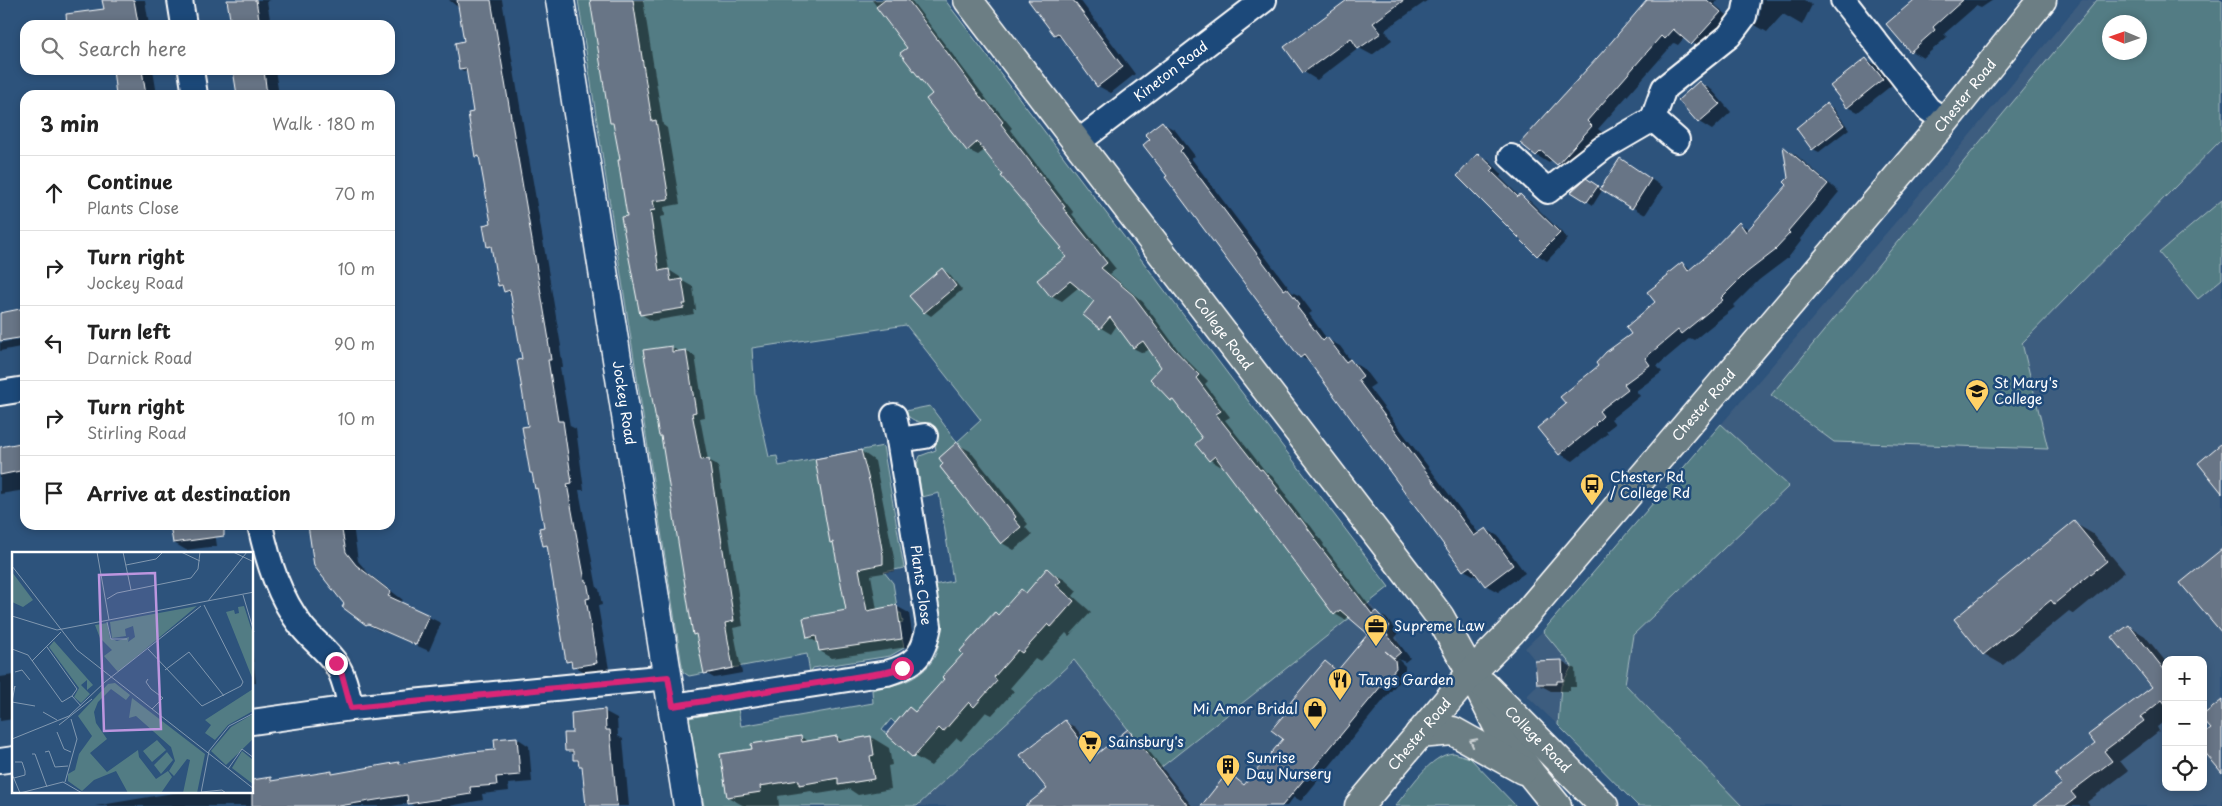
<!DOCTYPE html>
<html lang="en">
<head>
<meta charset="utf-8">
<style>
	body { margin:0; font-family:"Playpen Sans",sans-serif; background:#f6f6f6; color:#222 }
	.controls { position:absolute; right:15px; bottom:15px; display:grid; overflow:hidden; border-radius:10px; box-shadow:0 2px 8px #0003 }
	.controls button { width:45px; height:45px; display:grid; place-items:center; padding:0; border:0; border-bottom:1px solid #e0e0e0; background:#fff; color:#222; font:25px sans-serif }
	.compass { position:absolute; left:2102px; top:15px; width:45px; height:45px; border-radius:50%; background:#fff; box-shadow:0 2px 8px #0003; rotate:272deg }
	.stop { position:absolute; width:15px; height:15px; margin:-11px; border:4px solid #db2777; border-radius:50%; background:#fff }
	.stop.end { background:#db2777; border-color:#fff; box-shadow:0 1px 5px #0008 }
	.list { margin:0; padding:0; list-style:none }
	h2 { display:flex; justify-content:space-between; align-items:center; height:65px; margin:0; padding:0 20px; font-size:21px }
	h2 small { font-size:16px; font-weight:400; color:#767676 }
	.list li { display:grid; grid-template-columns:32px 1fr auto; gap:15px; align-items:center; box-sizing:border-box; height:75px; padding:0 20px; border-top:1px solid #e0e0e0 }
	.list b { display:block; font-size:19px; white-space:nowrap }
	.list p { margin:0; font-size:16px; white-space:nowrap; color:#767676 }
	.list em { font-size:16px; font-style:normal; color:#767676 }
	.icon { flex:none; width:28px; height:28px; fill:none; stroke:currentColor; stroke-width:2; stroke-linecap:round; stroke-linejoin:round }
	.map { position:relative; flex:none; width:2222px; height:806px; overflow:hidden }
	.search { position:absolute; background:#fff; box-shadow:0 2px 8px #0003; left:20px; top:20px; width:375px; height:55px; display:flex; align-items:center; gap:12px; box-sizing:border-box; padding:0 18px; border-radius:15px; color:#767676; font-size:19px }
	.panel { position:absolute; background:#fff; box-shadow:0 2px 8px #0003; left:20px; top:90px; width:375px; height:440px; border-radius:15px }
	.map>svg:first-child { display:block }
	.built { fill:#3e5d7f; fill-rule:evenodd }
	.green { fill:#527c84; stroke:#a8bec2; fill-rule:evenodd }
	.shadow { fill:#0007 }
	.building { fill:#677586; stroke:#fff }
	.lines { fill:none; stroke-linecap:round; stroke-linejoin:round }
	.street-casing { stroke:#fff; stroke-width:28 }
	.secondary-casing { stroke:#fff; stroke-width:31 }
	.primary-casing { stroke:#fff; stroke-width:31 }
	.highway-casing { stroke:#fff; stroke-width:31 }
	.street { stroke:#1f4a7a; stroke-width:24 }
	.secondary { stroke:#1f4a7a; stroke-width:28 }
	.primary { stroke:#6c7e84; stroke-width:28 }
	.highway { stroke:#6c7e84; stroke-width:28 }
	.oneway { stroke:#ccd2d4 }
	.route { stroke:#db2777; stroke-width:6 }
	.labels { text-anchor:middle; stroke-width:5; stroke-linejoin:round; paint-order:stroke }
	.street-label { font-size:14px; fill:#fff; stroke:#1f4a7a }
	.poi-label { font-size:14px; fill:#fff; stroke:#1f4a7a; text-anchor:start }
	.inset-road { fill:none; stroke:#8198b0; stroke-width:1 }
	.view { fill:#bd96df; fill-opacity:0.15; stroke:#bd96df; stroke-width:2.5 }
	.inset-edge { fill:none; stroke:#fff; stroke-width:2.5 }
</style>
</head>
<body>
<div class="map">
<svg width="2222" height="806" viewBox="0 0 2222 806">
	<rect width="100%" height="100%" fill="#2d537c"/>
	<filter id="ink" filterUnits="userSpaceOnUse"><feTurbulence type="fractalNoise" baseFrequency=".02" numOctaves="2"/><feDisplacementMap in="SourceGraphic" scale="10" xChannelSelector="R" yChannelSelector="G"/><feConvolveMatrix kernelMatrix="1 2 1 2 8 2 1 2 1" color-interpolation-filters="sRGB"/></filter>
	<g filter="url(#ink)">
		<path class="built" d="M2082 0H2222V806H1638L1558 725 1527 696 1537 686 1534 659 1525 648 1543 631 1950 159ZM2110 22H2140V52H2110ZM2166 660H2203V787H2166Z
			M1369 603 1397 636 1400 645V656L1396 668 1275 806H917L1074 660 1159 769Z"/>
		<path class="green" d="M578 0H945L1389 587 1159 769 1074 660 917 806H704L689 718 738 709 741 726 873 703 872 690C885 686 901 685 913 678 951 657 939 620 934 585L953 581 939 493 922 497 917 464 920 456 936 450 931 423C920 424 914 421 905 414V411L930 406 957 442 981 420 906 325 752 348 755 394 769 457 777 456 779 466 883 446 904 568 884 572 893 583 898 613H901L903 622 899 623 904 648 890 656 813 668 810 673 807 654 689 676 683 672ZM958 442 968 454 964 457 971 466 974 463 985 475 981 479 990 484 1000 496 997 499 1007 505 1016 516 1001 544 990 530 993 527 985 522 940 467 943 464 939 458ZM1047 569 1060 580 1056 585 1074 601 1052 627 1048 624 1022 653 1018 650 994 677 997 681 974 706 942 678 963 654 960 651 994 612 998 615 1026 593ZM931 694 957 716 944 732 937 726 913 757 882 730 891 719 895 723 909 707 915 712ZM801 736 802 742 837 736 838 742 871 736 874 755 870 756 874 779 839 785 838 778 799 785V780L760 786 761 792 727 797 724 779 737 777 736 771 723 773 720 754 752 749V744Z
			M2097 0H2222V139L2022 343 2048 449 1834 442 1771 395ZM2110 22H2140V52H2110Z
			M2222 200V279L2198 299 2159 253Z
			M1721 424 1789 486 1633 635 1625 684 1742 806H1638L1558 725 1561 686 1572 666 1543 631Z
			M1454 753 1470 758 1516 806H1395C1410 789 1430 754 1454 753Z"/>
		<path class="shadow" d="M102 0H145L149 25H101L104 10Z
			M228 0H271L267 1 271 25H232Z
			M449 0H502L561 346 560 347 563 367H560L570 426 576 429 584 490H579L597 588 599 589 602 605 598 606 609 669 586 673 567 661 549 548 544 545 545 528 538 489 536 488 523 360 512 295 499 285 493 249 488 246 492 224 480 158 476 156 475 113 468 73 460 69 465 42 459 8Z
			M591 0H643L663 125 667 128 680 204 664 207 665 216 660 217 669 270 680 277 681 280 693 287 696 310H693L694 314 652 321 641 314 621 161 615 125 611 123Z
			M872 0H911L991 105 996 108 1012 128 1010 130 1074 213 1072 214 1116 269 1110 274 1143 302 1181 354 1208 381 1205 384 1230 417 1225 420 1266 472 1272 476 1287 495 1285 496 1305 522 1310 525 1324 544 1323 545 1375 613 1386 618 1399 633 1395 638 1410 658 1405 662 1398 659 1405 666V674L1301 801 1294 797 1287 806H1203L1229 774 1245 785 1284 739 1326 662 1339 671 1369 634 1349 616 1345 620 1335 614 1222 464 1220 466 1210 460 1196 444 1204 438 1177 403 1172 400 1163 367 1150 349 1143 353 1133 348 1117 325 1111 334 1101 328 1096 300 1079 287 1062 301 1052 296 1067 257 1063 248 985 150 978 155 968 150 908 48Z
			M1030 0H1080L1135 74 1111 93 1098 86 1065 40 1055 35Z
			M1351 0H1428L1385 30 1392 40 1372 55 1359 48 1317 80 1304 72 1286 47Z
			M1655 0H1717L1714 4 1733 20 1704 51 1685 37 1678 45 1674 43 1598 129 1603 133 1570 171 1552 159 1549 163 1536 155Z
			M1762 0H1804L1812 5 1802 25 1783 14 1767 32 1755 25 1759 19Z
			M1915 0H1993L1981 8 1976 6 1944 34 1947 37 1923 58 1911 51Z
			M1866 59 1876 65 1892 85 1858 112 1848 107Z
			M112 70H153L157 95H117Z
			M234 70H275L279 95H238Z
			M1699 82 1712 90 1731 112 1712 130 1699 122 1680 100Z
			M1827 105 1833 108 1849 129 1819 152 1813 149Z
			M1162 123 1175 130 1195 156 1191 158 1292 292 1300 296 1312 312 1309 314 1327 339 1340 346 1351 361 1363 368 1375 384 1369 388 1479 534 1486 529 1498 536 1525 573 1498 592 1485 585 1479 576 1477 577 1464 570 1310 362 1301 357 1151 140Z
			M1785 148 1796 155 1839 192 1800 239 1801 241 1788 258 1759 280 1733 306 1735 307 1694 340 1690 338 1657 366 1662 372 1636 391 1640 396 1611 419 1615 424 1606 431 1608 433 1573 461 1560 454 1568 404 1600 366 1633 334 1657 302 1670 276 1682 264 1692 270 1739 224 1749 229 1789 184Z
			M1479 155 1488 160 1502 174 1500 177 1520 197 1530 201 1568 239 1547 261 1538 255Z
			M1632 167 1663 187 1645 215 1603 189 1593 205 1587 201 1593 183 1601 189Z
			M942 270 948 273 962 290 931 316 925 312 910 296Z
			M25 338V346L0 351V343Z
			M671 347 680 352 686 351 695 356 705 417 700 418 708 460 718 465 743 626 733 628 742 673 714 678 705 673 698 636 694 634Z
			M25 441V490L0 494V448Z
			M957 444 970 451 1028 524 1025 527 1032 535 1014 550 1002 543Z
			M861 451 875 461 895 563V571L871 575 877 610 896 606 909 613 914 646 832 658 820 651 818 643 808 637 847 611 835 544 831 542Z
			M2074 523 2093 534 2125 572 2074 614 2069 611 2003 665 1984 654 1956 620Z
			M171 525H214L217 546 186 550 174 543Z
			M309 525H353L358 561 369 574 403 600 400 603 441 623 429 651 381 630 380 631 367 624 346 604Z
			M1048 570 1065 580 1077 591 1073 596 1091 612 1069 636 1066 633 1040 662 1035 659 1010 688 1014 691 992 715 986 712 961 741 957 738 931 766 914 756 916 713 999 616 1026 594Z
			M2129 626 2145 636 2166 662V720L2157 727 2159 731 2120 761 2128 771 2087 802 2090 806H2035L2064 784 2097 744 2154 687Z
			M252 649 256 683H252Z
			M1562 661 1575 669 1576 687H1570V691H1551L1538 684Z
			M14 675V719L0 721V677Z
			M604 711 617 718 618 736 623 739 629 806H587L583 767 574 759V755L567 750 573 734Z
			M1065 722 1075 727 1097 755 1128 731 1138 737 1192 806H1027L1048 789Z
			M801 737 809 742 837 737 845 742 871 737 889 748 892 765 888 766 891 789 858 795 849 789 818 794 811 791 778 796 779 806H744L728 797 754 750Z
			M517 738 529 746 532 782 508 784 509 791 482 794 483 800 449 806H414L409 803 392 806H95L179 792H252L270 779 275 781 332 772 336 774 399 763 402 765 496 751Z"/>
		<path class="building" d="M102 0H134L138 23 124 25H67L66 14 104 9Z
			M227 0H256L260 25H231Z
			M457 0H491L549 340H548L551 360H548L558 421H563L572 483 567 484 585 581H587L590 598 586 599 597 663 572 667 571 661 566 662 547 545 543 546 539 528 544 527 537 488 535 489 532 473H530L522 427 528 426 517 360 522 359 510 290 504 292 502 285 498 286 491 246 487 247 483 225 491 223 479 156 475 157 468 113 473 112 466 68 459 69 455 43 464 41Z
			M590 0H633L652 121 656 120 669 199 653 201 655 210 650 211 659 271 669 269 671 281 682 279 686 304H683L684 308 640 315 621 217 627 216 618 160H620L613 123H610Z
			M885 0H908L984 102 986 101 1003 122 1001 124 1065 207 1063 208 1107 263 1101 268 1133 295 1172 347 1199 375 1196 378 1221 411 1216 414 1260 470 1262 469 1278 489 1276 490 1298 519 1300 518 1315 538 1314 539 1372 614 1376 611 1390 626 1385 632 1401 652 1394 658 1385 651 1395 660 1396 668 1282 806H1201L1228 772 1244 785 1283 739 1271 730 1288 710 1286 708 1293 699 1325 661 1337 671 1368 634 1340 610 1334 615 1215 456 1209 461 1195 444 1202 438 1173 400 1171 401 1150 379 1161 367 1143 341 1133 348 1110 317 1100 329 1083 315 1094 301 1070 281 1051 297 1037 280 1066 257 1060 249 1062 248 1001 176 1003 175 977 142 967 151 926 99 932 94 900 53 907 48 876 7Z
			M1028 0H1073L1123 67 1097 87 1058 33 1054 35Z
			M1347 0H1404L1373 23 1381 33 1358 49 1351 38 1303 73 1284 47Z
			M1647 0H1707L1721 12 1691 45 1673 29 1664 39 1661 36 1587 121 1592 126 1557 165 1541 151 1536 156 1520 143 1607 47Z
			M1914 0H1963L1933 27 1935 30 1910 52 1886 24Z
			M1866 58 1883 79 1847 108 1830 86Z
			M113 70H142L146 95H116Z
			M233 70H264L267 95H237Z
			M1699 81 1720 104 1698 123 1678 100Z
			M1827 103 1844 125 1812 150 1796 128Z
			M1162 121 1183 148 1180 151 1284 290 1287 288 1300 304 1297 307 1323 341 1327 337 1346 362 1350 359 1363 376 1358 380 1474 536 1486 528 1513 565 1485 586 1470 566 1463 571 1304 355 1300 358 1165 177 1167 176 1143 145 1150 139 1145 134Z
			M1783 146 1828 184 1788 231 1790 233 1775 249 1776 250 1746 273 1721 298 1723 300 1681 334 1678 330 1645 358 1650 365 1624 384 1628 389 1599 411 1603 416 1595 424 1596 425 1559 455 1537 428 1566 404 1560 397 1598 366 1596 363 1606 352 1631 334 1626 327 1655 302 1647 292 1668 276 1667 274 1682 262 1688 271 1709 253 1739 222 1746 232 1787 185 1784 182 1788 178Z
			M1478 153 1494 168 1491 171 1518 197 1520 194 1560 233 1537 256 1457 176Z
			M1620 158 1651 179 1632 209 1600 189Z
			M1586 178 1598 186 1587 202 1571 192Z
			M942 268 956 286 924 313 909 296Z
			M25 308V337L0 341V313Z
			M672 346V352L686 350 696 412 692 413 701 460 709 459 734 621 725 623 733 668 704 674 696 634 693 635 661 436H659L643 350Z
			M25 442V470L0 475V447Z
			M957 442 1016 517 1014 519 1021 527 1001 544 940 467 943 464 939 458Z
			M2222 443V493L2198 463Z
			M861 450 872 492 883 555V564L859 569 867 611 897 605 902 639 819 651 816 636 807 638 803 618 846 610 833 542 830 543 815 459Z
			M2074 521 2107 561 2054 604 2051 600 1983 655 1954 619Z
			M170 525H224V536L173 543Z
			M308 525H341L346 552 356 565 391 592 388 596 429 615 416 645 368 624 366 625 342 607 344 604 314 566Z
			M2222 549V633L2180 583Z
			M1047 568 1061 581 1056 585 1074 601 1051 627 1048 624 1022 653 1018 650 994 677 997 681 974 707 969 702 943 732 939 728 913 758 886 734 909 707 915 712 944 679 942 677 963 654 960 651 995 612 998 615 1021 589 1026 593Z
			M2129 625 2166 672V705L2162 700 2141 717 2144 721 2104 751 2112 761 2071 792 2076 798 2065 806H2033L2062 784 2055 775 2095 744 2088 735 2152 687 2112 637Z
			M1562 660 1563 681H1557V684H1537L1535 661Z
			M2222 700V773L2203 750V735L2211 729 2203 720V715Z
			M605 709 606 730H610L617 806H586L582 766H579L578 760H573V751H565L564 733H572L571 713Z
			M1065 720 1093 757 1128 729 1188 806H1025L1047 789 1020 755Z
			M801 736 802 742 837 736 838 742 871 736 874 755 870 756 874 779 838 785V778L799 785V780L760 786 761 792 727 797 720 754 752 749 751 744Z
			M517 737 520 775 496 777 497 785 470 787 471 794 408 804 407 795 339 806H252V780L271 777V781L332 771V774L399 762V764L471 752 495 750 494 739Z"/>
		<g class="lines">
			<g class="street-casing">
				<g id="street">
					<path d="M180 0 184 25"/>
					<path d="M1843 0 1928 109 1945 121"/>
					<path d="M191 70 195 95"/>
					<path d="M1653 119 1677 140"/>
					<path id="s1" d="M1077 143 1264 0"/>
					<path d="M1511 157 1548 191 1603 148 1653 119 1664 88 1729 36 1744 16 1747 0"/>
					<path d="M0 393 25 389"/>
					<path d="M894 416 899 440"/>
					<path d="M260 525C268 562 279 597 302 627 313 641 327 650 336 664 345 677 347 693 351 708"/>
					<path d="M673 706 887 673C917 664 923 655 929 626L899 440 925 436"/>
					<path d="M252 722 351 708 668 677"/>
					<path d="M0 761 14 759"/>
				</g>
			</g>
			<g class="secondary-casing">
				<g id="secondary">
					<path id="s2" d="M560 0 688 806"/>
				</g>
			</g>
			<g class="primary-casing">
				<g id="primary">
					<path id="s3" d="M968 0 1416 585 1440 617 1471 673 1500 731 1531 774 1557 806"/>
					<path id="s4" d="M1485 686 1604 806"/>
					<path d="M1419 734 1453 731 1523 770"/>
				</g>
			</g>
			<g class="highway-casing">
				<g id="highway">
					<path id="s5" d="M1359 806 1471 673 1511 632 1945 121 2042 0"/>
				</g>
			</g>
			<use href="#street" class="street"/>
			<use href="#secondary" class="secondary"/>
			<use href="#primary" class="primary"/>
			<use href="#highway" class="highway"/>
		</g>
		<defs><path id="oneway-chevron" d="M-2-3.5L2.5 0L-2 3.5" fill="none" stroke-width="1.6" stroke-linecap="round" stroke-linejoin="round" transform="scale(1.25)"/></defs>
		<use class="oneway" href="#oneway-chevron" transform="translate(1473 742) rotate(-152)"/>
	</g>
	<g class="lines" filter="url(#ink)">
		<path class="route" d="M336 663 342 675 351 708 668 677 673 706 887 672 902 668"/>
	</g>
	<defs>
		<g id="university-pin" transform="scale(1.25)"><path d="M0 17L-7.5 6A9.5 9.5 0 1 1 7.5 6Z" fill="#ffd166" stroke="#1f4a7a"/><path d="M0-5L7-2L0 1L-7-2ZM-4 1L0 2.5L4 1V4Q0 6-4 4Z" fill="#111"/></g>
		<g id="bus-pin" transform="scale(1.25)"><path d="M0 17L-7.5 6A9.5 9.5 0 1 1 7.5 6Z" fill="#ffd166" stroke="#1f4a7a"/><path d="M-5-6H5V4H4V6H2V4H-2V6H-4V4H-5ZM-3.5-4V0h7V-4ZM-3.5 1.2v1.5H-2V1.2ZM2 1.2v1.5H3.5V1.2Z" fill="#111"/></g>
		<g id="office-pin" transform="scale(1.25)"><path d="M0 17L-7.5 6A9.5 9.5 0 1 1 7.5 6Z" fill="#ffd166" stroke="#1f4a7a"/><path d="M-6-3h4V-5.5h4V-3h4V5H-6ZM-1-4.5V-3h2v-1.5ZM-6 0V1H6V0Z" fill="#111"/></g>
		<g id="restaurant-pin" transform="scale(1.25)"><path d="M0 17L-7.5 6A9.5 9.5 0 1 1 7.5 6Z" fill="#ffd166" stroke="#1f4a7a"/><path d="M-5-6h1v4h1v-4h1v4h1v-4h1v5L-1.5 .5V6h-2V.5L-5-1ZM5-6V6H3V1.5H1.5Q1.5-4 5-6Z" fill="#111"/></g>
		<g id="shop-pin" transform="scale(1.25)"><path d="M0 17L-7.5 6A9.5 9.5 0 1 1 7.5 6Z" fill="#ffd166" stroke="#1f4a7a"/><path d="M-5-2.5h2.3a2.7 3.5 0 0 1 5.4 0H5L5.5 6h-11ZM-1.5-2.5h3a1.5 2.3 0 0 0-3 0Z" fill="#111"/></g>
		<g id="supermarket-pin" transform="scale(1.25)"><path d="M0 17L-7.5 6A9.5 9.5 0 1 1 7.5 6Z" fill="#ffd166" stroke="#1f4a7a"/><path d="M-6-5.5h2.5l.6 2H6L4.5 2H-2.5L-4.4-4H-6ZM-1.5 3.2a1.3 1.3 0 1 0 .1 0ZM3 3.2a1.3 1.3 0 1 0 .1 0Z" fill="#111"/></g>
		<g id="building-pin" transform="scale(1.25)"><path d="M0 17L-7.5 6A9.5 9.5 0 1 1 7.5 6Z" fill="#ffd166" stroke="#1f4a7a"/><path d="M-4-6H4V6H1V3H-1V6H-4ZM-2.5-4.3h1.7v1.8h-1.7ZM.8-4.3h1.7v1.8H.8ZM-2.5-1h1.7V.8h-1.7ZM.8-1h1.7V.8H.8Z" fill="#111"/></g>
	</defs>
	<g fill-rule="evenodd">
		<use href="#university-pin" x="1977" y="391"/>
		<use href="#bus-pin" x="1592" y="485"/>
		<use href="#office-pin" x="1376" y="626"/>
		<use href="#restaurant-pin" x="1340" y="680"/>
		<use href="#shop-pin" x="1315" y="709"/>
		<use href="#supermarket-pin" x="1090" y="742"/>
		<use href="#building-pin" x="1228" y="766"/>
	</g>
	<g class="labels">
		<g class="street-label">
			<text dy="5" stroke="none"><textPath href="#s1" startOffset="118">Kineton Road</textPath></text>
			<text dy="5" stroke="none"><textPath href="#s5" startOffset="934">Chester Road</textPath></text>
			<text dy="5" stroke="none"><textPath href="#s3" startOffset="420">College Road</textPath></text>
			<text dy="5" stroke="none"><textPath href="#s2" startOffset="408">Jockey Road</textPath></text>
			<text dy="5" stroke="none"><textPath href="#s5" startOffset="529">Chester Road</textPath></text>
			<text transform="translate(921 585) rotate(82)" y="5">Plants Close</text>
			<text dy="5" stroke="none"><textPath href="#s5" startOffset="94">Chester Road</textPath></text>
			<text dy="5" stroke="none"><textPath href="#s4" startOffset="75">College Road</textPath></text>
		</g>
		<g class="poi-label">
			<text x="1994" y="388">St Mary's<tspan x="1994" dy="16">College</tspan></text>
			<text x="1610" y="482">Chester Rd<tspan x="1610" dy="16">/ College Rd</tspan></text>
			<text x="1394" y="631">Supreme Law</text>
			<text x="1358" y="685">Tangs Garden</text>
			<text x="1298" y="714" text-anchor="end">Mi Amor Bridal</text>
			<text x="1108" y="747">Sainsbury's</text>
			<text x="1246" y="763">Sunrise<tspan x="1246" dy="16">Day Nursery</tspan></text>
		</g>
	</g>
	<g transform="translate(12 552)">
		<rect width="241" height="241" fill="#2d537c"/>
		<path d="M0 20 21 48 11 55 0 50ZM185 54 106 120 92 104 100 98 88 86 83 73 95 71 98 86 105 89 117 85 116 90 123 85 121 74 113 77 114 84 100 86 98 70ZM232 54 241 82V128L214 60 222 58 223 62 227 61 226 55ZM42 89 81 133 75 138V128L69 133 78 142 69 151 62 145 67 136 37 95ZM103 131 118 143 114 148 99 137 86 150 82 160 84 171 95 187 78 201 95 220 126 198 127 205 144 227 156 219 160 225 149 241H116L104 219 82 228 70 239 56 229V222L63 218 67 202 80 184 66 164 96 132ZM241 137V159L216 173 203 188 193 181 199 173 193 168ZM120 146 193 202 185 241H171L178 208 175 207 162 224 157 219 163 209 159 195 124 164 117 166ZM241 162V187L214 213 199 199 219 175ZM145 188 154 198 140 210 131 199ZM230 199 241 208V232L220 216ZM155 200 161 208 149 222 142 213Z" fill="#527c84"/>
		<path class="inset-road" d="M85 0 97 68M111 0 119 38M169 0 188 9M221 0 242 10M114 13 144 7 151 0M0 14 65 98 242 237M231 43 242 80M95 47 105 41 179 26 186 17 188 0M196 49 235 0M0 64 45 78 242 40M95 70 99 87H115M35 95 65 137 60 144M0 97 16 103 50 150 60 144 69 154M136 97 190 154 229 134 231 130 192 53M20 109 49 80M153 118 177 100 212 144M3 120 10 118 18 128M136 127 134 130 139 137 151 146 140 157M0 150 3 134 2 137M0 150 23 154M31 160 45 168M47 173 80 147M45 180 52 197 59 200M0 187 57 164 93 130 189 54M33 200 37 199 43 215 56 214M20 202H23L35 235M216 217 230 197 242 206M0 222 8 241M2 226 13 223V219L10 210H3M53 230 65 187 59 167M189 240 210 238 214 241M8 241 51 230 70 241M189 241 197 199 217 174 242 161"/>
		<path class="view" d="M143 21 149 177 92 179 87 23Z"/>
		<rect width="241" height="241" class="inset-edge"/>
	</g>
</svg>
<div class="controls">
<button>+</button>
<button>−</button>
<button><svg class="icon" aria-label="locate" viewBox="0 0 24 24"><circle cx="12" cy="12" r="6"/><path d="M12 2v4M12 18v4M2 12h4M18 12h4"/></svg></button>
</div>
<svg class="compass" viewBox="-18 -18 36 36"><path d="M0-13l5 13h-10z" fill="#e53935"/><path d="M0 13l5-13h-10z" fill="#767676"/></svg>
<div class="stop" style="left:902px;top:668px"></div>
<div class="stop end" style="left:336px;top:663px"></div>
<div class="search"><svg class="icon" aria-label="search" viewBox="0 0 24 24"><circle cx="10" cy="10" r="6"/><path d="M15 15l6 6"/></svg>Search here</div>
<section class="panel">
<h2>3 min<small>Walk · 180 m</small></h2>
<ul class="list">
<li><svg class="icon" aria-label="ahead" viewBox="0 0 24 24"><path d="M12 20V5M6 11l6-6 6 6"/></svg><div><b>Continue</b><p>Plants Close</p></div><em>70 m</em></li>
<li><svg class="icon" aria-label="right" viewBox="0 0 24 24"><path d="M7 20v-9h11M14 6l5 5-5 5"/></svg><div><b>Turn right</b><p>Jockey Road</p></div><em>10 m</em></li>
<li><svg class="icon" aria-label="left" viewBox="0 0 24 24"><path d="M17 20v-9H6M10 6l-5 5 5 5"/></svg><div><b>Turn left</b><p>Darnick Road</p></div><em>90 m</em></li>
<li><svg class="icon" aria-label="right" viewBox="0 0 24 24"><path d="M7 20v-9h11M14 6l5 5-5 5"/></svg><div><b>Turn right</b><p>Stirling Road</p></div><em>10 m</em></li>
<li><svg class="icon" aria-label="arrive" viewBox="0 0 24 24"><path d="M6 21V4h12l-3 4 3 4H6"/></svg><div><b>Arrive at destination</b></div></li>
</ul>
</section>
</div>
</body>
</html>
